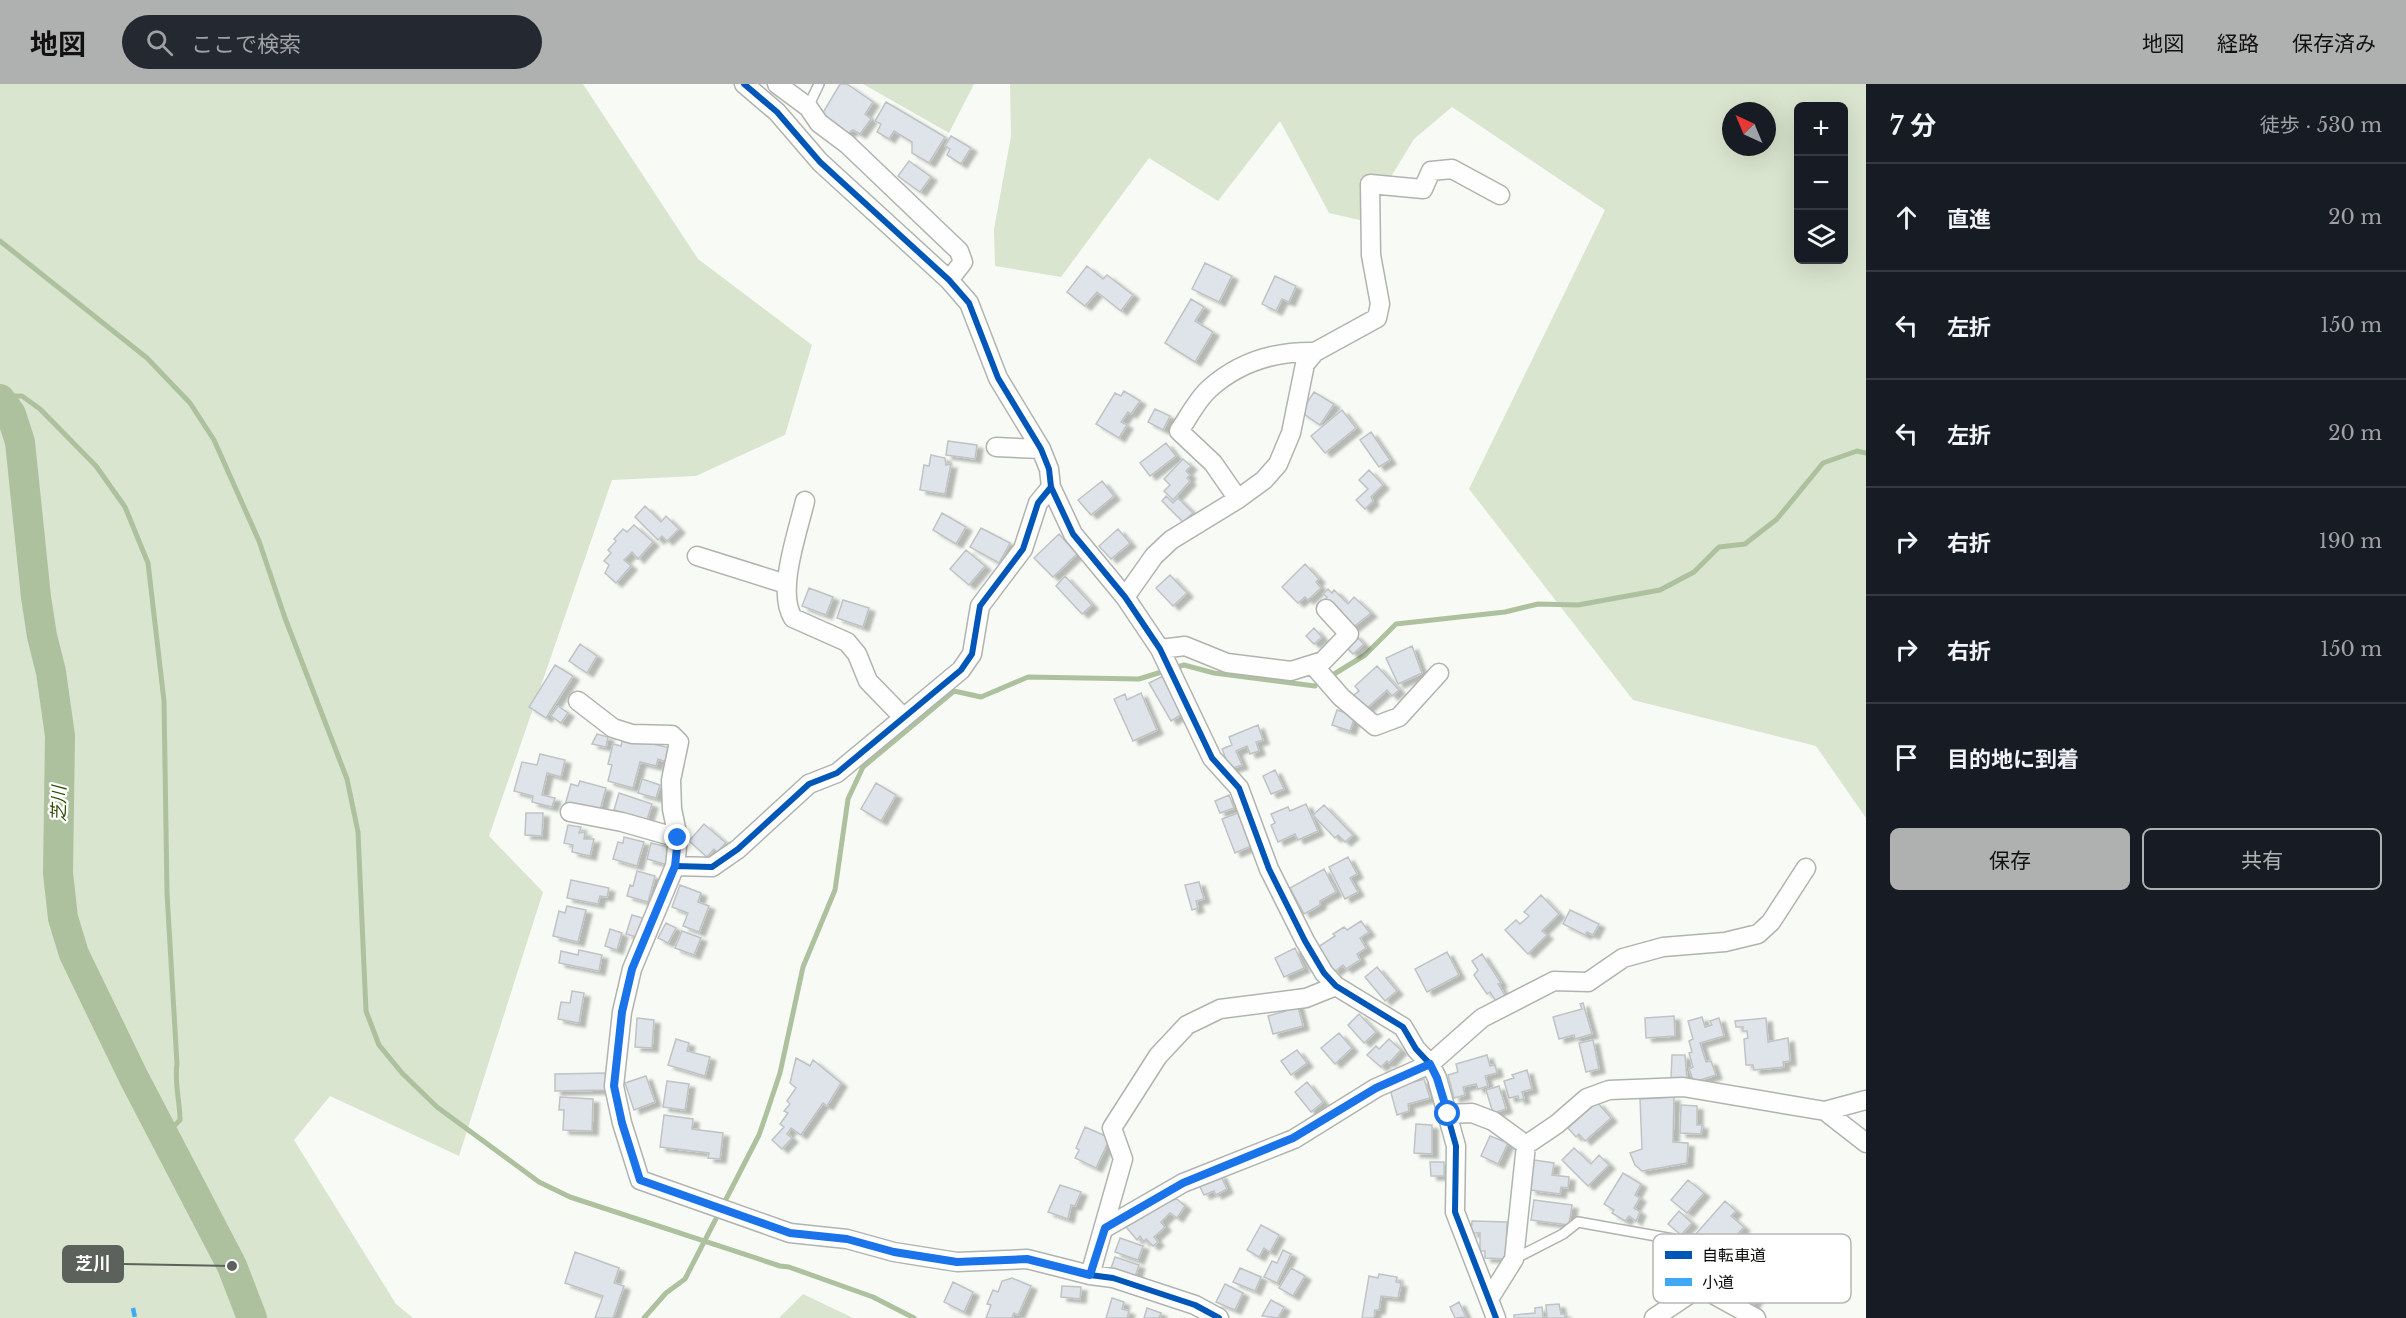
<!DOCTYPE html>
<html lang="ja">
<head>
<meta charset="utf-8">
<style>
	body { margin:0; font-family:"Libre Baskerville","Noto Sans JP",serif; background:#242831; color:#f1f3f6 }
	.controls { position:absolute; right:18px; top:18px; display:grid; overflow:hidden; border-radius:9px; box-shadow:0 6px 24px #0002 }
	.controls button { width:54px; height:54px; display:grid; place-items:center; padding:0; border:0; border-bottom:2px solid #363941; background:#171b24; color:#f1f3f6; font:30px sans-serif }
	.compass { position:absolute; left:1722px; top:18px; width:54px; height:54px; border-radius:50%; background:#171b24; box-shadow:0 6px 24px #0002; rotate:316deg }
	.stop { position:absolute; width:18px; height:18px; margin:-14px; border:4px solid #1a73e8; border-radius:50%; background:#fff }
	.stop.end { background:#1a73e8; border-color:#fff; box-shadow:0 2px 6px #0008 }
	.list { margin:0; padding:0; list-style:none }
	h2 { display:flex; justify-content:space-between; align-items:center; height:78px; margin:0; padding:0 24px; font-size:26px }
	h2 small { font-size:20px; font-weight:400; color:#9ea1a6 }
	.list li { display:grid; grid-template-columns:39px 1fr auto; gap:18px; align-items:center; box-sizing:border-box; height:108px; padding:0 24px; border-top:2px solid #363941 }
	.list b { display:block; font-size:22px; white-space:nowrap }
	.list em { font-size:20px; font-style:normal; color:#9ea1a6 }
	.actions { display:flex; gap:12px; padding:18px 24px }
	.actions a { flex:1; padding:14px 0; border:2px solid #aeb1b0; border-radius:9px; text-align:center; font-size:21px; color:#aeb1b0 }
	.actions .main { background:#aeb1b0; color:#111 }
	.icon { flex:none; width:33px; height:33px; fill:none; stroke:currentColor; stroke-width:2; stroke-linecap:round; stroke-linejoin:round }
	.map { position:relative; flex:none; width:1866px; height:1234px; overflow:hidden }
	header { display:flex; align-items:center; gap:36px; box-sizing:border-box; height:84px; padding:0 30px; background:#aeb1b0; color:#111 }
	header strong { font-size:28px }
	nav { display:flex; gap:33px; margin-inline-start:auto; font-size:21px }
	.search { width:420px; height:54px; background:#242831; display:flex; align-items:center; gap:15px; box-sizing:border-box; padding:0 21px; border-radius:33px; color:#9ea1a6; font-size:22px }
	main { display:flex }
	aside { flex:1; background:#171b24 }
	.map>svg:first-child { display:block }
	.green { fill:#d9e5ce; fill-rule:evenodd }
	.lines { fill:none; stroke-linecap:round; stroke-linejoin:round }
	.stream { stroke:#aec19e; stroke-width:5 }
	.river { stroke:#aec19e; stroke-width:30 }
	.building { fill:#dfe4eb; stroke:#c0c3c4; stroke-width:1.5; filter:url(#shadow) }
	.lane-casing { stroke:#b0b3ae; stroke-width:12 }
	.street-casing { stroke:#b0b3ae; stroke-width:21 }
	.lane { stroke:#fefefe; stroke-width:9 }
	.street { stroke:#fefefe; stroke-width:18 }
	.quiet { stroke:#3fa9f5; stroke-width:4.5; stroke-dasharray:9 4.5; stroke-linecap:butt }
	.cycleway-casing { stroke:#fff; stroke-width:10 }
	.cycleway { stroke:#0057b8; stroke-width:6 }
	.route { stroke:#1a73e8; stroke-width:8 }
	.labels { text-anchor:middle; stroke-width:4.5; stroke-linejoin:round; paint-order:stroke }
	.water-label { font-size:18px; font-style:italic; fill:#2e4e04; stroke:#fff }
	.key { fill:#fff; stroke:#b6b7b5; stroke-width:1.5 }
	.key-label { font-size:16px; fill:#0a0e08 }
	.leader { fill:none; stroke:#5d615b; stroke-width:2 }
	.callout-dot { fill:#5d615b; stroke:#fff; stroke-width:2 }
	.callout { fill:#5d615b; stroke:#5d615b; stroke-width:2 }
	.callout-label { font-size:18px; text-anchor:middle; font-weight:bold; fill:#fff }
</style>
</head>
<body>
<header>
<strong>地図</strong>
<div class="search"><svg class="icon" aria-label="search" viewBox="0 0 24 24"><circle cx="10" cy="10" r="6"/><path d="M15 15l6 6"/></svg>ここで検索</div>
<nav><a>地図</a><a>経路</a><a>保存済み</a></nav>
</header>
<main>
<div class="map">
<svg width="1866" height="1234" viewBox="0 0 1866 1234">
	<defs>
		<filter id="shadow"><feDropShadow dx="6" dy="4" stdDeviation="1.5" flood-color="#0004"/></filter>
	</defs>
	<rect width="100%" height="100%" fill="#f8fbf5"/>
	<path class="green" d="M0 0H583L698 175 812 261 785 351 696 392 612 396 489 752 543 808 459 1072 330 1012 294 1056 396 1220 413 1234H0Z
		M863 0H974L949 49Z
		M1010 0H1866V734L1816 662 1633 616 1469 405 1605 126 1452 23 1414 55 1364 137 1329 129 1280 37 1218 117 1149 74 1061 193 995 182 994 145 1011 52ZM1798 22H1844V176H1798ZM1731 27H1767V63H1731Z
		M803 1210 853 1234H779Z"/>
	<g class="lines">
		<path class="stream" d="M0 157 147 274 190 319 214 356 259 457 285 534 347 695 358 748 366 927 379 961 402 989 437 1023 539 1098 570 1113 780 1182 789 1183 873 1213 914 1234
			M0 312H22L40 325 96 382 125 423 148 479 164 617 167 809 177 980C174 998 180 1018 180 1036L165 1051
			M1331 592 1365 571 1396 540 1505 528 1538 520 1578 521 1660 506 1694 488 1719 463 1745 460 1777 435 1823 379 1857 367 1866 369
			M644 1234 666 1209 685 1195 759 1051 768 1025 780 989 803 883 835 806 848 715 863 683 954 607 981 613 1028 593 1139 595 1184 581 1214 589 1315 602"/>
		<path class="river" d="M0 315 11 330 20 358 36 513 42 552 51 588 60 652 58 789 63 834 74 870 134 994 232 1182 252 1234"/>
	</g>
	<path class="building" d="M840 0H847L873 18 865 30 871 35 860 50 853 46 847 50 821 32Z
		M886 18 945 53 929 79 912 69V58L894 47 889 55 877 48 881 40 875 37Z
		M951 52 971 64 961 80 947 71 950 65 945 62Z
		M909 77 931 93 920 108 898 92Z
		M1205 179 1232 192 1219 218 1192 205Z
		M1087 182 1103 195 1107 191 1133 211 1121 227 1097 208 1085 222 1067 208Z
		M1275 192 1296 202 1289 218 1282 215 1276 227 1262 220Z
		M1191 215 1204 223 1195 237 1213 248 1195 278 1165 259Z
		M1124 307 1140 317 1131 330 1128 328 1121 338 1127 341 1119 354 1096 340 1115 309 1121 312Z
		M1314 308 1334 320 1320 341 1301 328Z
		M1155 325 1170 332 1163 346 1148 338Z
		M1342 326 1356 344 1325 369 1311 352Z
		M1371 348 1390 376 1379 383 1360 356Z
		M948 357 977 361 975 375 946 371Z
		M1166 359 1176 372 1150 392 1140 379Z
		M931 371 945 374 946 381 951 380 945 410 920 406 924 381 929 382Z
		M1183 375 1191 382 1186 387 1190 391 1187 394 1190 397 1173 416 1164 407 1170 401 1164 395Z
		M1369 386 1383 401 1371 413 1373 417 1365 425 1356 416 1368 405 1359 396Z
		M1102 397 1114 412 1091 431 1078 416Z
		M1166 412 1173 419 1178 414 1193 429 1183 438 1162 417Z
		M645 422 661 438 666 432 679 445 667 457 662 452 658 456 635 433Z
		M942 429 966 443 956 460 933 446Z
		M634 441 653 458 638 475 632 468 624 476 631 482 616 499 605 489 609 481 604 477 611 469 608 466 616 457 614 455 623 445 627 448Z
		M981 444 1010 459 999 479 970 463Z
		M1118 445 1130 459 1111 475 1099 462Z
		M1059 450 1077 470 1053 493 1034 474Z
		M966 466 985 482 969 501 950 485Z
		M1305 480 1319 495 1316 498 1321 504 1308 516 1305 513 1298 519 1282 503Z
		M1170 491 1187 509 1173 522 1156 504Z
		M1065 492 1092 521 1082 530 1056 502Z
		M809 504 833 513 826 531 802 522Z
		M1328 505 1332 509 1334 506 1348 520 1354 513 1371 529 1351 545 1323 517 1327 513 1323 510Z
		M843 516 869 524 863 543 837 534Z
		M1314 544 1322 553 1314 560 1306 552Z
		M1354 550 1364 560 1353 570 1344 561Z
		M580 560 597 572 587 589 569 577Z
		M1412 562 1422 589 1398 600 1386 574Z
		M555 581 573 592 546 634 529 623Z
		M1377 582 1399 606 1392 612 1387 606 1364 627 1351 613 1359 607 1355 602Z
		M1163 592 1184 629 1171 637 1149 599Z
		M1141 609 1157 646 1133 657 1114 615 1125 610 1127 616Z
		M558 622 568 629 561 639 551 632Z
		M1337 626 1355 632 1350 647 1332 641Z
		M1258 641 1263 656 1256 658 1259 667 1250 670 1247 662 1236 667 1242 681 1230 685 1222 665 1232 661 1229 653Z
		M597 650 608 653 606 663 592 660Z
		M623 653 670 664 666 678 658 675 656 682 640 678 633 704 608 697 612 681 608 680 613 660 621 662Z
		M540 670 565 676 561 693 547 689 542 711 555 714 552 723 532 718 533 712 514 707 522 678 537 681Z
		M1275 686 1284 705 1271 710 1263 692Z
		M642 695 660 701 656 714 638 709Z
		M580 697 606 704 599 730 565 721 571 700 578 702Z
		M876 699 896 711 881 737 861 725Z
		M619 709 652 720 645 742 625 736 627 730 614 726Z
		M1229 711 1234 724 1220 729 1215 717Z
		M1306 720 1318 747 1298 756 1295 750 1278 758 1271 741 1275 739 1271 730 1288 723 1290 727Z
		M1324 721 1353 751 1345 758 1338 751 1335 754 1313 731Z
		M526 729H543L542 752 525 751Z
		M1238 729 1251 762 1235 769 1222 735Z
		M704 740 726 759 717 768 714 765 707 773 689 757Z
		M568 741 581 743 579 749 585 748 584 755H594L590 772 572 768 573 761 564 759Z
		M624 753 644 758 637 782 613 775 618 758 623 759Z
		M651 759 673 764 668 781 647 775Z
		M1348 773 1357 790 1350 794 1358 808 1345 815 1329 783Z
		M1324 785 1336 808 1320 817V821L1304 830 1290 804Z
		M637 787 655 792 648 818 627 812 630 801 633 802Z
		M571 796 609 804 607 813 600 812 598 820 567 814Z
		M1199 798 1204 815 1196 817 1198 824 1192 826 1185 801Z
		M680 801 701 809 698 818 709 822 699 848 683 842 688 829 672 823Z
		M1541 811 1559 830 1542 847 1547 851 1528 870 1505 846 1516 836 1520 840 1529 832 1524 828Z
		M567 822 586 826 578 858 553 852 559 827 565 829Z
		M1570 826 1599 840 1593 851 1587 848 1585 851 1563 840Z
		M632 831 646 835 640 854 626 850Z
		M1361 837 1369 848 1360 854 1366 864 1357 870 1360 876 1346 885 1343 881 1334 888 1318 863 1335 852 1333 850 1344 843 1347 846Z
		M666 839 676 844 668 859 658 854Z
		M610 845 622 849 617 866 605 862Z
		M682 847 701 854 694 871 675 864Z
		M1295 864 1304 884 1284 893 1275 874Z
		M579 866 602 871 599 887 559 879 561 867 578 871Z
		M1447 868 1459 891 1427 908 1415 885Z
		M1482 870 1501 899 1498 900 1505 911 1496 917 1490 908 1487 910 1474 891 1478 886 1472 877Z
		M1377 883 1397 907 1385 917 1365 893Z
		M572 907 584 909 579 939 558 935 561 918 570 919Z
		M1297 919 1303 942 1273 950 1268 932 1286 927 1285 923Z
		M1583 919 1592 950 1575 955 1574 951 1559 955 1553 933 1582 925 1580 920Z
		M1359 930 1376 948 1364 959 1348 941Z
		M1674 932 1675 952 1646 954 1645 934Z
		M1702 933 1705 943 1712 941 1710 937 1719 934 1724 952 1700 959 1706 978 1711 977 1716 991 1694 998 1689 985 1693 983 1689 969 1692 968 1689 957 1693 955 1688 937Z
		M637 934 654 936 652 964 635 963Z
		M1766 934 1768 958 1788 954 1790 977 1783 978 1784 983 1754 986 1753 981H1746L1744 955 1748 954 1747 947H1743V943H1736L1735 937Z
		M1339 949 1352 964 1335 980 1321 964Z
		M676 955 689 959 687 967 710 973 705 992 668 981Z
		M1389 955 1401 966 1389 979 1387 977 1381 983 1367 971 1376 962 1379 965Z
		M1593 956 1599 985 1586 988 1579 959Z
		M1297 966 1307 979 1291 991 1281 977Z
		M1487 971 1490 982 1495 981 1497 989 1485 992 1488 1002 1478 1005 1476 1000 1463 1003 1465 1011 1454 1014 1448 991 1458 988 1456 980Z
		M1672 971H1685L1687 996H1671Z
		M796 974 810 982 813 976 841 999 827 1022 823 1019 801 1051 791 1044 787 1050 792 1054 782 1065 772 1056 784 1043 780 1040 788 1029 784 1027 790 1020 787 1017 796 1004 790 999Z
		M1527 986 1532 1005 1522 1008 1524 1015 1519 1016 1518 1012 1509 1014 1504 997 1514 994 1512 991Z
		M607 989V1006L555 1007V990Z
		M646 992 655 1018 634 1026 625 999Z
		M1424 995 1430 1014 1408 1020 1409 1027 1397 1031 1390 1005Z
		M667 997 689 1000 685 1026 663 1023Z
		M1307 998 1323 1018 1311 1028 1295 1008Z
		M1499 1002 1506 1025 1493 1029 1486 1006Z
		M560 1013 593 1015 592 1047 563 1046 564 1026H559Z
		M1674 1013 1673 1058 1688 1059 1687 1079 1642 1087 1635 1081 1630 1069 1642 1065 1640 1015Z
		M1597 1018 1611 1034 1585 1057 1579 1050 1576 1053 1568 1044Z
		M1681 1021 1697 1022V1041H1702L1701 1050 1680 1049Z
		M664 1031 693 1035 692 1045 723 1049 720 1075 708 1074 709 1069 660 1063Z
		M1416 1040 1432 1041V1070L1414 1069Z
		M1085 1043 1110 1054 1096 1084 1075 1074 1079 1066 1076 1064Z
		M1490 1052 1508 1059 1498 1080 1481 1072Z
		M1574 1064 1591 1080 1599 1071 1609 1081 1588 1102 1562 1076Z
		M1534 1076 1554 1079 1552 1091 1569 1093 1568 1104 1561 1103 1560 1110 1530 1106Z
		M1430 1078H1444V1092H1431Z
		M1623 1089 1641 1100 1635 1111 1640 1114 1634 1124 1640 1128 1636 1137 1629 1132 1625 1137 1612 1129 1614 1126 1604 1120Z
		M1220 1090 1227 1105 1216 1111 1214 1107 1204 1111 1199 1101Z
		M1688 1096 1704 1109 1687 1129 1671 1116Z
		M1060 1101 1081 1108 1075 1122 1071 1121 1068 1135 1048 1128Z
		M1177 1115 1185 1122 1177 1134 1170 1129 1161 1138 1165 1143 1154 1153 1158 1158 1153 1162 1146 1155 1144 1158 1140 1152 1137 1156 1126 1143 1139 1129 1142 1134 1157 1120Z
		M1534 1116 1572 1121 1569 1141 1531 1136Z
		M1725 1117 1736 1127 1731 1132 1744 1143 1718 1172 1695 1151Z
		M1679 1127 1692 1139 1681 1151 1668 1140Z
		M1472 1137 1507 1138 1506 1175 1485 1174V1167H1480V1149H1471Z
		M1261 1141 1279 1151 1270 1168 1264 1164 1259 1173 1247 1166Z
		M1120 1154 1143 1162 1138 1176 1115 1168Z
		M1283 1166 1291 1170 1277 1199 1264 1193 1272 1177 1277 1179Z
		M575 1168 619 1184 614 1199 624 1202 613 1234H595L603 1212 565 1199Z
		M1115 1173 1139 1181 1134 1196 1110 1187Z
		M1741 1183 1759 1193 1751 1206 1759 1211 1751 1224 1732 1212 1740 1197 1735 1193Z
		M1240 1184 1261 1193 1255 1207 1233 1198Z
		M1291 1184 1305 1192 1293 1212 1279 1204Z
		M1379 1190 1397 1193 1396 1198 1401 1199 1398 1214 1381 1212 1379 1226H1375L1374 1234H1362L1369 1192 1378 1194Z
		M1012 1194 1031 1202 1018 1231 1014 1229 1012 1234H986L991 1221 987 1220 993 1206 998 1208 1002 1197Z
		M953 1198 973 1208 964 1228 944 1218Z
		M1225 1200 1243 1209 1235 1226 1216 1218Z
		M1062 1202 1081 1203 1080 1215 1061 1213Z
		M1112 1214 1124 1218 1122 1225 1129 1227 1127 1234H1106Z
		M1271 1216 1284 1223 1278 1234 1262 1232Z
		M1459 1218 1466 1233 1455 1234 1450 1223Z
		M1559 1220 1561 1230H1565V1234H1514V1231L1535 1229V1224L1542 1223 1543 1233H1547L1546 1221Z
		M1147 1224 1161 1229 1159 1234H1144Z"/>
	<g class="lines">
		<g class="lane-casing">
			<path id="lane" d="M808 23 819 0
				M1514 1175 1563 1150 1578 1138 1673 1155 1714 1180"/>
		</g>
		<g class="street-casing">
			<path id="street" d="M744 0 777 28 820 78 949 196 969 219 998 294 1041 365 1049 385 1051 403 1073 450 1125 513 1160 565 1212 674 1239 704 1269 785 1305 857 1324 889 1336 902 1403 943 1416 965 1430 980 1437 994 1456 1062 1455 1128 1496 1234
				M777 0 808 23 819 39 847 60 959 167 963 178 949 196
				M996 363 1041 365
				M1051 403 1038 419 1023 465 980 522 972 570 961 586 837 689 809 700 738 765 712 783 675 782 632 885 622 928 614 1002 622 1039 640 1096 790 1149 847 1155 894 1168 957 1178 1027 1175 1090 1191 1113 1194 1195 1221 1219 1234
				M1238 415 1213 379 1179 347C1188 334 1197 316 1209 305 1239 278 1276 267 1315 268
				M805 417C798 448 776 507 793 534L847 558 857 570 868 597 903 633
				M697 472 786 500
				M1125 513 1154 472 1171 456 1238 415 1264 396 1278 380 1291 349 1305 280 1315 268 1377 234 1380 220 1371 171 1370 100 1423 105 1431 87 1452 85 1500 111
				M1160 565 1185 562 1227 579 1291 587 1323 577 1349 550 1326 525
				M1313 581 1341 613 1375 642 1399 633 1439 589
				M578 617 613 644 632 650 672 651 679 658 671 696 672 725 678 754 675 782
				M570 728 622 738 678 754
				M1825 1027 1866 1059
				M1448 1030 1472 1029 1493 1037 1526 1061 1557 1040 1587 1014 1609 1006 1683 1003 1825 1027 1866 1016
				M1105 1144 1183 1099 1294 1055 1376 1004 1430 980 1482 934 1554 897 1588 898 1623 874 1663 863 1725 858 1758 850 1771 838 1806 784
				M1090 1191 1123 1075 1112 1044 1158 972 1187 941 1220 925 1306 914 1336 902
				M1489 1215 1514 1175 1526 1061
				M1654 1234 1700 1203 1756 1234"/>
		</g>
		<use href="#lane" class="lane"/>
		<use href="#street" class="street"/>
		<path class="quiet" d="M133 1224 135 1234"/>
		<g class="cycleway-casing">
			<path id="cycleway" d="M744 0 777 28 820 78 949 196 969 219 998 294 1041 365 1049 385 1051 403 1073 450 1125 513 1160 565 1212 674 1239 704 1269 785 1305 857 1324 889 1336 902 1403 943 1416 965 1430 980 1437 994 1456 1062 1455 1128 1496 1234
				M1051 403 1038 419 1023 465 980 522 972 570 961 586 837 689 809 700 738 765 712 783 675 782 632 885 622 928 614 1002 622 1039 640 1096 790 1149 847 1155 894 1168 957 1178 1027 1175 1090 1191 1113 1194 1195 1221 1219 1234"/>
		</g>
		<use href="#cycleway" class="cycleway"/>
	</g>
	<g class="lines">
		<path class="route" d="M678 754 675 782 632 885 622 928 614 1002 622 1039 640 1096 790 1149 847 1155 894 1168 957 1178 1027 1175 1090 1191 1105 1144 1183 1099 1293 1054 1376 1004 1430 980 1437 994 1448 1030"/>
	</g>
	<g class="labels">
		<g class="water-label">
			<text transform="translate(59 720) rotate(-89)" y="6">芝川</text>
		</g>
	</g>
	<rect x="1653" y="1150" width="198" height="69" rx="9" class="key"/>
	<rect x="1665" y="1167" width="27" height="8" fill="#0057b8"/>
	<rect x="1665" y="1194" width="27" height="8" fill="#3fa9f5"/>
	<g class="key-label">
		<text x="1702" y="1177">自転車道</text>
		<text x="1702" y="1204">小道</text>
	</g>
	<path class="leader" d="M232 1182L123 1180"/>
	<circle class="callout-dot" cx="232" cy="1182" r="6"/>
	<rect class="callout" x="63" y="1162" width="60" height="36" rx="6"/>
	<g class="callout-label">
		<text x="93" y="1186">芝川</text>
	</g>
</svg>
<div class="controls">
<button>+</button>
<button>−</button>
<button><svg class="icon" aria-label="layers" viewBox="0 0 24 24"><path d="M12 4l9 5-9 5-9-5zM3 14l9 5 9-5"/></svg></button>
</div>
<svg class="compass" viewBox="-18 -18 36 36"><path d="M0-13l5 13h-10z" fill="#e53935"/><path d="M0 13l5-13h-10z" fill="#9ea1a6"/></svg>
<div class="stop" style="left:1448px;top:1030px"></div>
<div class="stop end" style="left:678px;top:754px"></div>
</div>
<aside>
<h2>7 分<small>徒歩 · 530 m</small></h2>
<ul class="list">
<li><svg class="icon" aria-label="ahead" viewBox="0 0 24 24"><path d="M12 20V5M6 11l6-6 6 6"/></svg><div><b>直進</b></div><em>20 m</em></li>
<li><svg class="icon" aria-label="left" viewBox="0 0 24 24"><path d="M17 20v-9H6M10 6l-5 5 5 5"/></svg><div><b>左折</b></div><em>150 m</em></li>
<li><svg class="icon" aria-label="left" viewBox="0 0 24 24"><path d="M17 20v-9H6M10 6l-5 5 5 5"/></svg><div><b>左折</b></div><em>20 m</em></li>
<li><svg class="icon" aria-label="right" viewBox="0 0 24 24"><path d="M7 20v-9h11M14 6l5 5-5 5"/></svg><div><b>右折</b></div><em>190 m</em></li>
<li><svg class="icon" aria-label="right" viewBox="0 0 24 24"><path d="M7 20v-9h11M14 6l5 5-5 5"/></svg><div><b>右折</b></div><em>150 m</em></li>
<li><svg class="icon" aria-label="arrive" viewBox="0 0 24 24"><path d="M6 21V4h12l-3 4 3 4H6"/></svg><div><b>目的地に到着</b></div></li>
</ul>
<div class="actions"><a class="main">保存</a><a>共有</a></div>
</aside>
</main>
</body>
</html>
